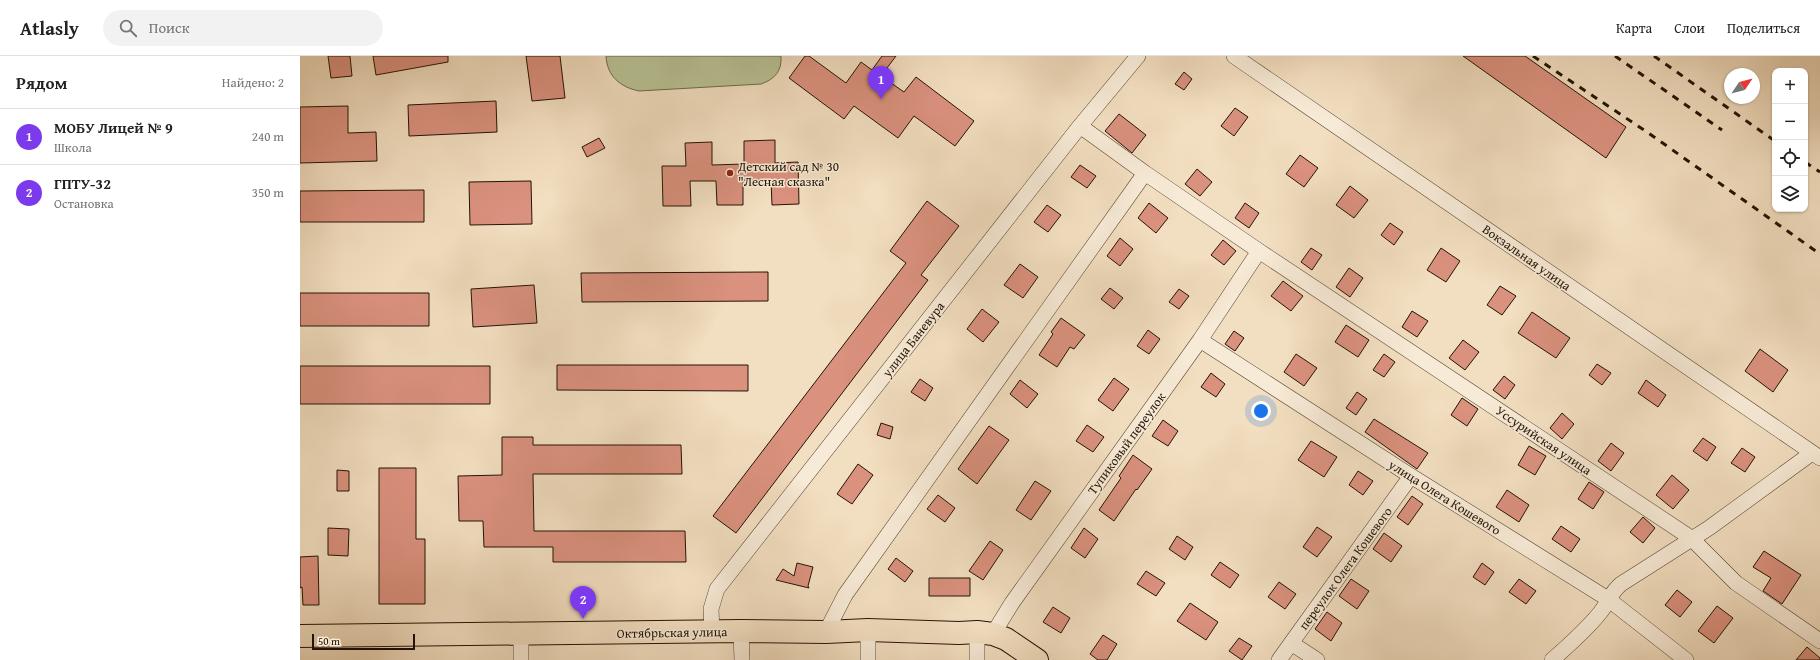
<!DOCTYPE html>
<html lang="ru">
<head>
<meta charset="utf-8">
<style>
	body { margin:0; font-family:"Gentium Book Plus",serif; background:#f2f2f2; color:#222 }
	.controls { position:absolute; right:12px; top:12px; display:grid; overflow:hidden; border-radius:8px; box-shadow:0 1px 3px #0004 }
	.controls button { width:36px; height:36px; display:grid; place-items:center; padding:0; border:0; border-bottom:1px solid #e0e0e0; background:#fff; color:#222; font:20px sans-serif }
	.compass { position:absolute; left:1424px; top:12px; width:36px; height:36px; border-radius:50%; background:#fff; box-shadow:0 1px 3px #0004; rotate:55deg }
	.scale { position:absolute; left:12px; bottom:10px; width:103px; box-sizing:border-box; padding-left:4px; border:2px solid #231405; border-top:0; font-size:11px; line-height:14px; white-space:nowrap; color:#231405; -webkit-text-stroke:3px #f7ead6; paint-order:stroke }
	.you { position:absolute; left:961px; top:355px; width:14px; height:14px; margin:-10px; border:3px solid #fff; border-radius:50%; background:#1a73e8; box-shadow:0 0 0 6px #1a73e833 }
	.badge { display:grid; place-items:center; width:26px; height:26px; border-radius:50%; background:#7c3aed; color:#fff; font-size:13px; font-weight:700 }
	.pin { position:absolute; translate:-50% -33px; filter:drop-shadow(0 1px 2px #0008) }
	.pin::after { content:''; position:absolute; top:21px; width:14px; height:12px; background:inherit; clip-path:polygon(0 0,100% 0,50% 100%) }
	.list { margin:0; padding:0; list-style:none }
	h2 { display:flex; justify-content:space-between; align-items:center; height:52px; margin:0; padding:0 16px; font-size:17px }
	h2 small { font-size:13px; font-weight:400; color:#767676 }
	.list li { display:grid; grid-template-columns:26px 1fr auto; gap:12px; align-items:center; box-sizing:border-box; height:56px; padding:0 16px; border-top:1px solid #e0e0e0 }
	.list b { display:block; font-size:15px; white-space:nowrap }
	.list p { margin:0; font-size:13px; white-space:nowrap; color:#767676 }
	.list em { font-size:13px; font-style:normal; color:#767676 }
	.icon { flex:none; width:22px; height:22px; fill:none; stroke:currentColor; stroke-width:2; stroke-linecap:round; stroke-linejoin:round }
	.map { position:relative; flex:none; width:1520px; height:604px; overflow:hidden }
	header { display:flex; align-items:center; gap:24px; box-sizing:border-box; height:56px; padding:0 20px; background:#fff; border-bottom:1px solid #e0e0e0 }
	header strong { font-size:19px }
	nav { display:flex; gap:22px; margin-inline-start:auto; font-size:14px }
	.search { width:280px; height:36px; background:#f2f2f2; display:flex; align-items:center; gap:10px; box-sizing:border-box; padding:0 14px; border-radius:22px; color:#767676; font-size:15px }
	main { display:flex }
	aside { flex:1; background:#fff }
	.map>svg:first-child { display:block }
	.green { fill:#b8c295; stroke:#6e6b4d }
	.building { fill:#da917e; stroke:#231405 }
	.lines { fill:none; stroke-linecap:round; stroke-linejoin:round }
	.minor-casing { stroke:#574634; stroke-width:16 }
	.primary-casing { stroke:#231405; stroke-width:24 }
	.minor { stroke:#f7ead6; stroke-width:15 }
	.primary { stroke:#f2dec0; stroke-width:22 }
	.rail { stroke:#231405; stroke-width:3; stroke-dasharray:7 7; stroke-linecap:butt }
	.poi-dot { fill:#8f2418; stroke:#f7ead6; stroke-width:1.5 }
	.labels { text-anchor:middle; stroke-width:3; stroke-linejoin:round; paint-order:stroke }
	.poi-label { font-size:13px; fill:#231405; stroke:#f7ead6; text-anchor:start }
	.street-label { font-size:13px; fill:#231405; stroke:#f7ead6 }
</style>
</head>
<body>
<header>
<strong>Atlasly</strong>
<div class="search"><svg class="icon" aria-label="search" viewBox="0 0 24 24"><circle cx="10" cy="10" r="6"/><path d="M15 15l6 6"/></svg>Поиск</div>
<nav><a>Карта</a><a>Слои</a><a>Поделиться</a></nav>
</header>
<main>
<aside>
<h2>Рядом<small>Найдено: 2</small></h2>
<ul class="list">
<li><span class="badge">1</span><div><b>МОБУ Лицей № 9</b><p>Школа</p></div><em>240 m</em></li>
<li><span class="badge">2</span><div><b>ГПТУ-32</b><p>Остановка</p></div><em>350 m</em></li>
</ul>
</aside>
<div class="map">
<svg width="1520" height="604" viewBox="0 0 1520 604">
	<rect width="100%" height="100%" fill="#f2dec0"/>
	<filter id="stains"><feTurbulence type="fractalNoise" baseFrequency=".005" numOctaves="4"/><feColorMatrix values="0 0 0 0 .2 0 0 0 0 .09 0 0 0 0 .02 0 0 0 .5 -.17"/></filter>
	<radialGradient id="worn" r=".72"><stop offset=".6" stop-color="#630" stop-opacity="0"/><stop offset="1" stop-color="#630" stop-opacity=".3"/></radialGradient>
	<path class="green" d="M306 0H481C482 15 475 23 461 28L339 35C320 31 307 20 306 0Z"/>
	<path class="building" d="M28 0H50L52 20 31 22Z
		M73 0H148V6L76 19Z
		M226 0H260L265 42 232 45Z
		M505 0H509L546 27 561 6 572 14 582 0H596L581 20 604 36 616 21 674 65 655 90 614 60 598 82 554 50 544 63 489 22Z
		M1163 0H1225L1326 71 1306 102Z
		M884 16 892 23 884 34 875 28Z
		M196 45 197 76 109 80 108 49Z
		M48 50V77L76 76 77 105 0 107V51Z
		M935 52 948 61 934 80 921 70Z
		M819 58 846 79 832 97 805 75Z
		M299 82 305 92 287 101 282 91Z
		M475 84V107L498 106 499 148 472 149 471 124H443V149H417L416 125H390L391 150H363L362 110H386L385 87 412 86V109L444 108V85Z
		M1000 99 1018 112 1004 131 986 118Z
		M780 109 796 120 787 132 771 121Z
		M897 113 912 126 900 140 885 128Z
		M231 125 232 168 170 169 169 126Z
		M1050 130 1068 144 1054 162 1036 149Z
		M124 134V166H0V135Z
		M627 145 659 170 621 219 628 224 436 477 413 460 606 207 590 195Z
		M849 147 868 162 856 177 838 162Z
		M945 147 959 157 949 172 935 162Z
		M747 149 761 159 748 176 734 166Z
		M1090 167 1103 176 1094 189 1081 179Z
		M820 182 833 193 820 210 807 200Z
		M923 184 936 195 924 209 911 199Z
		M1011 192 1022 199 1012 214 1001 206Z
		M1141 192 1160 205 1146 226 1127 214Z
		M720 208 738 221 723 242 704 229Z
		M1049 212 1063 222 1050 241 1036 231Z
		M468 216V245L282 246 281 217Z
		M983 225 1003 240 991 255 971 240Z
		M234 229 237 267 173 271 171 233Z
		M1200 230 1216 240 1202 259 1187 249Z
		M810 232 823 242 814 253 801 243Z
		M879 233 889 240 879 253 869 246Z
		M0 237H129V270H0Z
		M682 253 699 266 683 286 667 273Z
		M1112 255 1128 265 1117 281 1102 271Z
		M1232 256 1270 282 1256 302 1218 277Z
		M761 262 785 279 774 293 770 291 757 311 739 299 753 278 751 276Z
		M1046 269 1069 284 1058 301 1035 286Z
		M848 274 860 283 849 298 837 290Z
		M934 275 944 282 935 295 925 288Z
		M1163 284 1179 296 1165 314 1149 302Z
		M1460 293 1488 314 1473 336 1445 315Z
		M996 298 1017 312 1004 330 984 316Z
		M1084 298 1095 306 1084 321 1073 314Z
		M1297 308 1311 317 1302 329 1289 319Z
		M257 309H448V335L257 334Z
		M0 310H190V348H0Z
		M911 317 925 328 916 341 901 331Z
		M1204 320 1215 329 1205 343 1193 334Z
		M814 322 829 333 813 355 798 344Z
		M620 323 633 332 625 345 611 336Z
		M720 324 738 338 727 352 710 338Z
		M1346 324 1366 339 1358 351 1338 337Z
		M1057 336 1067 343 1056 359 1046 352Z
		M1162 342 1178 353 1167 370 1151 359Z
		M1262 357 1274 368 1262 383 1250 372Z
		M1074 363 1128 397 1117 413 1065 376Z
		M863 364 878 375 868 390 852 380Z
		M581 367 593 371 590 383 577 379Z
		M787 369 804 381 793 396 776 385Z
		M689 370 709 384 677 428 658 413Z
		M202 381H233V389H381L382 418H233L234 475H385L386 506H253V491H184L183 465H159L158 420 202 419Z
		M1403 382 1416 391 1407 405 1393 395Z
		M1011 385 1037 401 1024 421 998 404Z
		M1311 387 1324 397 1311 415 1298 405Z
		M1229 390 1246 400 1235 419 1218 409Z
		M1442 392 1455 401 1445 416 1431 407Z
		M833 399 852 413 837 434 836 433 814 465 799 454 821 422 819 420Z
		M558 408 573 419 552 448 537 438Z
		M79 412H116V483H125V548H79Z
		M37 414 49 415V435H37Z
		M1058 415 1073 425 1063 439 1049 429Z
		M1372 419 1389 434 1373 453 1356 439Z
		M735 425 751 435 731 464 716 454Z
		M1289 426 1304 436 1293 453 1278 443Z
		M1207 434 1229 449 1219 466 1196 451Z
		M638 439 655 452 645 466 627 453Z
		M1112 440 1123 448 1108 469 1097 461Z
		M1343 461 1355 472 1343 487 1330 476Z
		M1261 470 1280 483 1271 496 1252 483Z
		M1017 471 1032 481 1017 501 1003 491Z
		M28 472 49 473 48 500 28 499Z
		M784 472 798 483 785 502 771 492Z
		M1084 477 1102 490 1091 506 1073 493Z
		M877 480 893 491 885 504 869 493Z
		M690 485 703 494 683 524 669 515Z
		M1464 495 1501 519 1482 548 1463 535 1471 522 1453 511Z
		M18 500 19 549H3L2 531 0 532V501Z
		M596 502 613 515 605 526 588 513Z
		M920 506 939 519 930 532 911 519Z
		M497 507 513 511 508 530 509 532 476 524 483 513 494 520Z
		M1182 507 1194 516 1185 529 1173 521Z
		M846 515 865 527 856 540 837 528Z
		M629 522H670V540H629Z
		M1051 523 1069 535 1057 553 1039 540Z
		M1219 523 1236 535 1226 548 1209 536Z
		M979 526 996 538 985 553 968 541Z
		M1377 534 1392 546 1380 561 1365 549Z
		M890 547 918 566 906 584 877 565Z
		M1417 550 1433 562 1414 587 1398 575Z
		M753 551 770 562 761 577 743 566Z
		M1027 556 1042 567 1031 585 1015 573Z
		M803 579 817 588 807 604H798L790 598Z
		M939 582 952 590 942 604 929 595Z
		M1507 591 1520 602V604H1496Z"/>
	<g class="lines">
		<g class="minor-casing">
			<path id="minor" d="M934 0 1520 402
				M780 70 845 117
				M900 284 1111 420 1308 543 1386 604
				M568 574V604
				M441 575 442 604
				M412 576 411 553 417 533 780 70 838 0
				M526 576 545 539 845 117 959 195 1391 482 1436 527 1520 585
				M221 577V604
				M693 578 712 547 900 284 959 195
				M991 587 1017 604
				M677 604V576
				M979 604 1111 420
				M1252 604C1268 590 1285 575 1299 558 1308 548 1310 537 1321 528L1409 472 1512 397"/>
		</g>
		<g class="primary-casing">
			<path id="primary" d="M0 580 441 575 526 576 568 574 659 577 677 576 693 578 706 583 737 604"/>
		</g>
		<use href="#minor" class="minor"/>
		<use href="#primary" class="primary"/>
		<path class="rail" d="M1233 0 1347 76 1520 198
			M1315 0 1422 74
			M1354 0 1475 85
			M1505 106 1520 116"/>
	</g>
	<circle class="poi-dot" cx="430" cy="117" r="4"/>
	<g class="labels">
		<g class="poi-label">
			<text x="438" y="115">Детский сад № 30<tspan x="438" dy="15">"Лесная сказка"</tspan></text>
		</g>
		<g class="street-label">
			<text transform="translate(1227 201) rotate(35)" y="5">Вокзальная улица</text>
			<text transform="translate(613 283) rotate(-52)" y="5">улица Баневура</text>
			<text transform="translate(1244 384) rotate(34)" y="5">Уссурийская улица</text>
			<text transform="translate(826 387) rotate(-54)" y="5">Тупиковый переулок</text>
			<text transform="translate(1145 441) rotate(32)" y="5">улица Олега Кошевого</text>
			<text transform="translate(1045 512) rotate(-54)" y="5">переулок Олега Кошевого</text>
			<text transform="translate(372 576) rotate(-1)" y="5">Октябрьская улица</text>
		</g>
	</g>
	<rect width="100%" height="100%" filter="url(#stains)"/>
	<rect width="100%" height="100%" fill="url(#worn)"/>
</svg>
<div class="controls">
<button>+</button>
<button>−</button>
<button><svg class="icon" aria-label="locate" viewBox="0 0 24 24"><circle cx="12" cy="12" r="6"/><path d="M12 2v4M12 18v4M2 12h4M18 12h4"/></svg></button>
<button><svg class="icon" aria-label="layers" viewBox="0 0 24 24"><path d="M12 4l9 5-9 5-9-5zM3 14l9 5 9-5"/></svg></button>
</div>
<svg class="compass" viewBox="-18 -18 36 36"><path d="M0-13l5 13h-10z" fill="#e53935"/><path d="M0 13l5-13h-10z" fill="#767676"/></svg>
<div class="scale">50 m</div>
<div class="you"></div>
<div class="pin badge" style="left:581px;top:43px">1</div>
<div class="pin badge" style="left:283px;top:563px">2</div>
</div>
</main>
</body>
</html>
